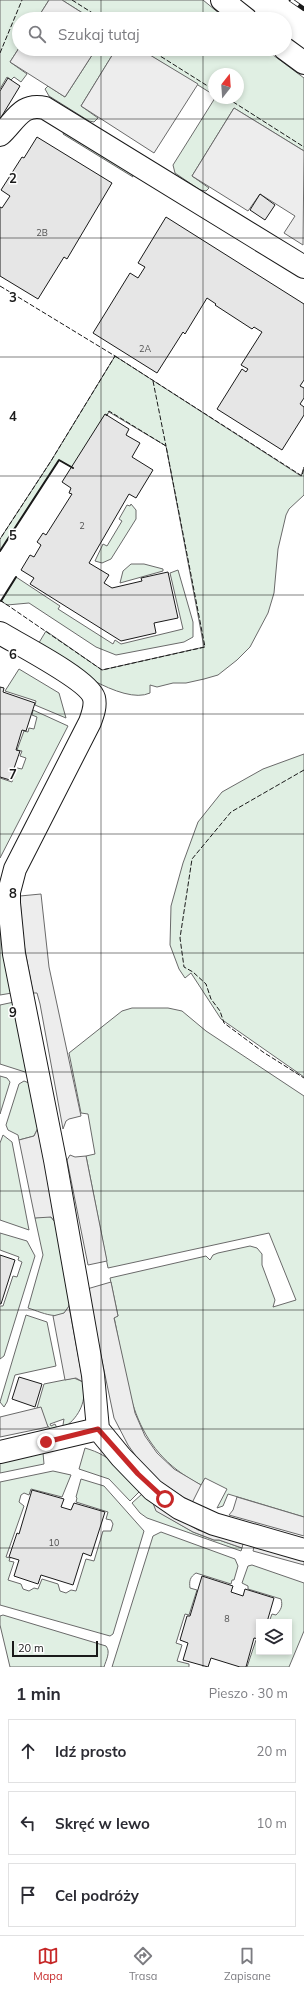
<!DOCTYPE html>
<html lang="pl">
<head>
<meta charset="utf-8">
<style>
	body { margin:0; font-family:Mulish,sans-serif; background:#f2f2f3; color:#2b2b33 }
	.controls { position:absolute; right:12px; bottom:12px; display:grid; overflow:hidden; border-radius:0px; box-shadow:0 2px 6px #0003 }
	.controls button { width:36px; height:36px; display:grid; place-items:center; padding:0; border:0; border-bottom:1px solid #e1e1e2; background:#fff; color:#2b2b33; font:20px sans-serif }
	.compass { position:absolute; left:208px; top:68px; width:36px; height:36px; border-radius:50%; background:#fff; box-shadow:0 2px 6px #0003; rotate:17deg }
	.scale { position:absolute; left:12px; bottom:10px; width:86px; box-sizing:border-box; padding-left:4px; border:2px solid #1a1a1a; border-top:0; font-size:11px; line-height:14px; white-space:nowrap; color:#1a1a1a; -webkit-text-stroke:3px #fff; paint-order:stroke }
	.stop { position:absolute; width:12px; height:12px; margin:-9px; border:3px solid #c62828; border-radius:50%; background:#fff }
	.stop.end { background:#c62828; border-color:#fff; box-shadow:0 1px 4px #0008 }
	.list { margin:0; padding:0; list-style:none }
	h2 { display:flex; justify-content:space-between; align-items:center; height:52px; margin:0; padding:0 16px; font-size:17px }
	h2 small { font-size:13px; font-weight:400; color:#7c7c81 }
	.list li { display:grid; grid-template-columns:26px 1fr auto; gap:12px; align-items:center; box-sizing:border-box; height:64px; margin:0 8px 8px; padding:0 8px; border:1px solid #e1e1e2; border-radius:0px }
	.list b { display:block; font-size:15px; white-space:nowrap }
	.list em { font-size:13px; font-style:normal; color:#7c7c81 }
	.icon { flex:none; width:22px; height:22px; fill:none; stroke:currentColor; stroke-width:2; stroke-linecap:round; stroke-linejoin:round }
	.map { position:relative; flex:none; width:304px; height:1667px; overflow:hidden }
	.search { position:absolute; background:#fff; box-shadow:0 2px 6px #0003; left:12px; right:12px; top:12px; height:44px; display:flex; align-items:center; gap:10px; box-sizing:border-box; padding:0 14px; border-radius:22px; color:#7c7c81; font-size:15px }
	.sheet { height:268px; background:#fff }
	nav { display:flex; justify-content:space-around; align-items:center; box-sizing:border-box; height:56px; border-top:1px solid #e1e1e2; background:#fff; font-size:11px; color:#7c7c81 }
	nav a { display:grid; justify-items:center; gap:2px }
	nav .on { color:#c62828 }
	.map>svg:first-child { display:block }
	.green { fill:#e0efe3; stroke:#6a6a6a }
	.parking { fill:#ededed; stroke:#6a6a6a }
	.building { fill:#e6e6e6; stroke:#1a1a1a }
	.lines { fill:none; stroke-linecap:round; stroke-linejoin:round }
	.minor-casing { stroke:#1a1a1a; stroke-width:24 }
	.minor { stroke:#fff; stroke-width:22 }
	.rail-casing { stroke:#1a1a1a; stroke-width:4.5 }
	.rail { stroke:#fff; stroke-width:3; stroke-dasharray:9; stroke-linecap:butt }
	.fence { stroke:#1a1a1a; stroke-width:1; stroke-dasharray:5 2; stroke-linecap:butt }
	.wall { stroke:#1a1a1a; stroke-width:2 }
	.route { stroke:#c62828; stroke-width:5 }
	.grid { fill:none; stroke:#1a1a1a; stroke-width:1; stroke-opacity:0.55 }
	.labels { text-anchor:middle; stroke-width:3; stroke-linejoin:round; paint-order:stroke }
	.number-label { font-size:9px; fill:#4d4d4d }
	.grid-label { font-size:13px; text-anchor:middle; font-weight:bold; fill:#1a1a1a; stroke:#fff; stroke-width:3; stroke-linejoin:round; paint-order:stroke }
</style>
</head>
<body>
<div class="map">
<svg width="304" height="1667" viewBox="0 0 304 1667">
	<rect width="100%" height="100%" fill="#fff"/>
	<path class="green" d="M0 0H49L37 19H19V48L10 62 27 74 21 82 14 77 11 80 7 77 0 89Z
		M62 0H203L226 19H92Z
		M96 49H116L81 106 98 118 94 122 89 121 49 96 45 89 48 86 65 97Z
		M140 49H265L304 78V151L234 108 192 176 209 188 206 191 200 190 175 173 173 165 215 98H238V74H214V95Z
		M64 132 131 173 133 177 63 134Z
		M115 356 301 476 304 467V495L289 509 286 515 278 549 274 593 268 613 250 647 237 660 218 675 204 679 186 683H173L157 687 150 685V693C122 706 62 661 37 646L46 631 102 670 204 647 166 446 109 412 73 468 59 460 0 551V539L51 461Z
		M131 504 136 510V519L111 559 102 563 95 561 103 544 107 546 122 521 119 519 127 505 130 506Z
		M131 564H144L163 569V571L120 583 123 571Z
		M178 570 193 622V637L184 642 116 655 96 647 29 603 7 605 1 601 16 577 60 606 58 609 113 644 115 640 121 644 183 629 170 573Z
		M19 669 59 693 66 718 35 705 36 701 5 691Z
		M33 710 68 726 0 858V778L12 782 17 768 22 769 26 758 20 756 22 751 17 750 24 731 28 732 29 728 34 729 37 717 32 715Z
		M304 754V1077L221 1019 191 973 185 978 179 969 170 945 171 906 183 863 198 822 222 792 263 769Z
		M0 924 12 993 0 995Z
		M14 1002 28 1072H25L0 1064V1005Z
		M132 1008H168L182 1011 206 1031 304 1096V1517L228 1494 223 1506 217 1508 227 1489 205 1478 201 1485C129 1448 129 1388 114 1317L118 1316 110 1278 206 1256 210 1260 213 1255 218 1253 250 1246 257 1248 262 1254V1265L275 1300 273 1307 296 1300 269 1233 108 1268 86 1156 95 1154 88 1114 81 1113 69 1053 122 1011Z
		M0 1076 7 1078 10 1082 0 1114Z
		M24 1081 29 1083 38 1128 34 1136 19 1140 18 1135 8 1130 6 1125 19 1084Z
		M3 1135 12 1142 29 1230 0 1220V1143Z
		M44 1216 51 1217 55 1222 70 1299C68 1326 44 1313 28 1308L43 1255 35 1218Z
		M0 1233 27 1241 35 1256 4 1356 0 1359V1306H3L13 1276 17 1277 22 1262 18 1260 19 1257 0 1250Z
		M26 1315 47 1322 56 1366 15 1375 7 1402 4 1407 0 1402Z
		M74 1378 83 1382C87 1400 80 1416 65 1427L63 1425 64 1419 50 1424 51 1426 55 1424 58 1430 50 1429 45 1422 41 1408H37L44 1384Z
		M85 1448C113 1456 122 1471 139 1492L130 1501 109 1479 79 1469Z
		M43 1453 44 1464 0 1473V1462Z
		M53 1471 71 1475 62 1497 31 1489 29 1495 24 1493 21 1495 19 1502 24 1506 6 1557 10 1558 9 1561 14 1562 8 1580 21 1584 23 1589 29 1591 34 1588 38 1589 42 1579 58 1584 60 1591 66 1593 71 1590 76 1591 86 1559 94 1561 103 1531H111L113 1524 111 1520 106 1519 108 1512 76 1502 77 1498 76 1497 81 1479 104 1486 144 1531 113 1634 110 1636 0 1605V1482Z
		M142 1494 153 1503 157 1511 193 1532 214 1540H219L242 1548 241 1551 147 1518 140 1513 132 1503Z
		M161 1532 235 1559 238 1566 234 1580H232L231 1584 196 1573C190 1577 189 1581 190 1588L197 1590 189 1615 185 1614 176 1643 182 1645 177 1661 189 1664V1667H112L153 1536Z
		M252 1565 304 1583V1631L289 1667H247L256 1640 259 1641V1652H289V1622H269L272 1614 276 1615C281 1610 283 1606 281 1599L248 1589V1586L242 1583 248 1566Z
		M3 1615 106 1646C111 1652 106 1660 104 1667H10L0 1625V1616Z"/>
	<path class="parking" d="M49 0H62L92 19H37Z
		M19 48V49H96L65 97 10 62Z
		M116 49H140L198 84 154 153 81 106Z
		M234 108 304 151 303 245 284 233 295 216 260 194 248 211 192 176Z
		M41 894 49 967 81 1116 69 1119 66 1121 63 1129 40 1004 37 993H33L22 934 20 896Z
		M38 1128 47 1174 55 1222 51 1217 35 1218 19 1140 34 1136Z
		M70 1155 75 1157 86 1156 107 1261 88 1265 67 1160Z
		M111 1282 118 1316 114 1318 135 1413 145 1436 157 1453 174 1469 201 1485 192 1503 162 1483 143 1466 128 1445 114 1418 87 1289Z
		M69 1306 83 1382 76 1378 65 1380 53 1316 64 1313Z
		M41 1407 48 1427 0 1437V1417Z
		M237 1497 304 1517V1536L229 1515 233 1510Z
		M153 1503 198 1530 243 1544 242 1548 219 1540H214L193 1532 156 1511Z
		M254 1547 304 1561V1565L253 1551Z"/>
	<path class="building" d="M8 78 20 86 0 119V91Z
		M37 137 112 183 67 259 64 257 38 299 0 276V207L2 208 10 196 1 190 22 157 24 158Z
		M260 194 275 205 265 220 250 210Z
		M166 217 304 304V380L300 386 304 388V398L300 404 304 407V415L282 450 217 409 242 369 246 372 248 369 241 365 262 332 254 327 252 329 215 305 216 304 207 298 185 334 183 332 157 373 93 333 130 273 138 278 145 267 138 263Z
		M105 414 129 429 126 435 140 443 132 457 153 470 136 498 129 494 89 563 109 575 104 583 112 588 142 581 141 578 168 572 178 618 154 623 156 633 121 641 30 584 34 578 21 570 30 555 34 557 41 545 37 542 43 533 46 535 72 494 69 493 71 488 62 482Z
		M0 687 4 688 3 692 35 703 26 731 22 730 16 750 20 751 10 780 0 777Z
		M0 1255 15 1260 1 1304H0Z
		M19 1377 42 1384 35 1407 12 1399Z
		M32 1490 64 1499 61 1507 71 1510 74 1503 105 1512 91 1556 83 1553 73 1585 41 1575 38 1584 14 1576 19 1560 9 1557 17 1533 19 1534Z
		M202 1576 233 1586 231 1592 243 1596 245 1589 274 1598 267 1622H259V1639L254 1638 246 1667H240L211 1658 208 1667 183 1660 188 1643 180 1640 187 1616H190Z"/>
	<g class="lines">
		<g class="minor-casing">
			<path id="minor" d="M222 0 246 19
				M285 49 304 63
				M0 135C15 122 21 102 45 108L304 267
				M0 633C18 644 89 680 94 698 96 706 93 714 90 722L15 869 9 892V903L14 954 55 1160 93 1375 98 1429 121 1457 153 1490 179 1508 214 1524 304 1550
				M0 1452 98 1429"/>
		</g>
		<use href="#minor" class="minor"/>
		<g class="rail-casing">
			<path id="rail" d="M291 0 304 9"/>
		</g>
		<use href="#rail" class="rail"/>
		<path class="fence" d="M72 0 102 19
			M149 49 214 90
			M0 53 22 0
			M227 98 304 147
			M0 286 115 356 51 461 0 539
			M115 356 302 476 304 467
			M153 381 166 446
			M0 600 102 670 205 647 166 446 109 411 106 416
			M304 770 231 812 192 859 180 938 184 967 193 972 206 984 211 999 220 1011 224 1023 263 1052 304 1078"/>
		<path class="wall" d="M0 551 59 460 73 468
			M1 601 16 577"/>
	</g>
	<g class="lines">
		<path class="route" d="M46 1442 98 1429 138 1474 165 1499"/>
	</g>
	<path class="grid" d="M101 0V19M203 0V19M101 49V1667M203 49V1667M0 119H304M0 238H304M0 357H304M0 476H304M0 595H304M0 714H304M0 834H304M0 953H304M0 1072H304M0 1191H304M0 1310H304M0 1429H304M0 1548H304"/>
	<g class="labels">
		<g class="number-label">
			<text x="42" y="236">2B</text>
			<text x="145" y="352">2A</text>
			<text x="82" y="529">2</text>
			<text x="54" y="1546">10</text>
			<text x="227" y="1622">8</text>
		</g>
	</g>
	<g class="grid-label">
		<text x="13" y="183">2</text>
		<text x="13" y="302">3</text>
		<text x="13" y="421">4</text>
		<text x="13" y="540">5</text>
		<text x="13" y="659">6</text>
		<text x="13" y="779">7</text>
		<text x="13" y="898">8</text>
		<text x="13" y="1017">9</text>
	</g>
</svg>
<div class="controls">
<button><svg class="icon" aria-label="layers" viewBox="0 0 24 24"><path d="M12 4l9 5-9 5-9-5zM3 14l9 5 9-5"/></svg></button>
</div>
<svg class="compass" viewBox="-18 -18 36 36"><path d="M0-13l5 13h-10z" fill="#e53935"/><path d="M0 13l5-13h-10z" fill="#7c7c81"/></svg>
<div class="scale">20 m</div>
<div class="stop" style="left:165px;top:1499px"></div>
<div class="stop end" style="left:46px;top:1442px"></div>
<div class="search"><svg class="icon" aria-label="search" viewBox="0 0 24 24"><circle cx="10" cy="10" r="6"/><path d="M15 15l6 6"/></svg>Szukaj tutaj</div>
</div>
<section class="sheet">
<h2>1 min<small>Pieszo · 30 m</small></h2>
<ul class="list">
<li><svg class="icon" aria-label="ahead" viewBox="0 0 24 24"><path d="M12 20V5M6 11l6-6 6 6"/></svg><div><b>Idź prosto</b></div><em>20 m</em></li>
<li><svg class="icon" aria-label="left" viewBox="0 0 24 24"><path d="M17 20v-9H6M10 6l-5 5 5 5"/></svg><div><b>Skręć w lewo</b></div><em>10 m</em></li>
<li><svg class="icon" aria-label="arrive" viewBox="0 0 24 24"><path d="M6 21V4h12l-3 4 3 4H6"/></svg><div><b>Cel podróży</b></div></li>
</ul>
</section>
<nav>
<a class="on"><svg class="icon" aria-label="map" viewBox="0 0 24 24"><path d="M3 6l6-2 6 2 6-2v14l-6 2-6-2-6 2zM9 4v14M15 6v14"/></svg>Mapa</a>
<a><svg class="icon" aria-label="directions" viewBox="0 0 24 24"><path d="M12 3l9 9-9 9-9-9zM9 14v-3h6M13 9l2 2-2 2"/></svg>Trasa</a>
<a><svg class="icon" aria-label="saved" viewBox="0 0 24 24"><path d="M7 4h10v16l-5-4-5 4z"/></svg>Zapisane</a>
</nav>
</body>
</html>
